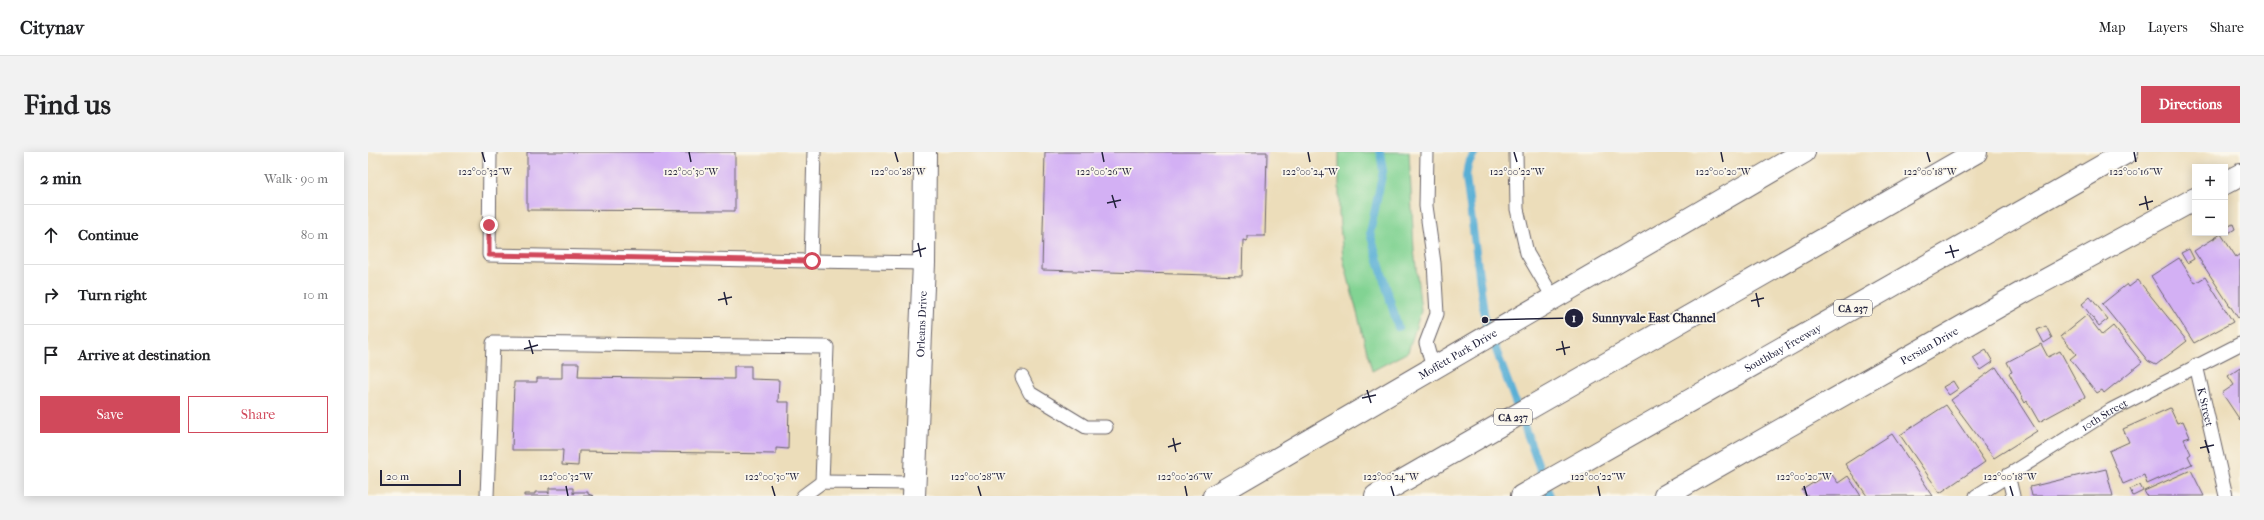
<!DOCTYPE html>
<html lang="en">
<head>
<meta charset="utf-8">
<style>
	body { margin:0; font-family:"IM FELL French Canon",serif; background:#f2f2f2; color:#202124 }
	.controls { position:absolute; right:12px; top:12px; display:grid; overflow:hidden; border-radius:0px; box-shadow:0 2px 10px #0003 }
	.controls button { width:36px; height:36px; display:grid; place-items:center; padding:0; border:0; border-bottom:1px solid #e0e0e0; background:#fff; color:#202124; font:20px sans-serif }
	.scale { position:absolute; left:12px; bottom:10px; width:81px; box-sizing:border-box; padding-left:4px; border:2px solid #22223b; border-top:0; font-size:11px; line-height:14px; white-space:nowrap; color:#22223b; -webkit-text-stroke:3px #fbf7ec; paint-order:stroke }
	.stop { position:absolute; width:12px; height:12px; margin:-9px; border:3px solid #d1495b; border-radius:50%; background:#fff }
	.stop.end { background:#d1495b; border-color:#fff; box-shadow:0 1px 4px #0008 }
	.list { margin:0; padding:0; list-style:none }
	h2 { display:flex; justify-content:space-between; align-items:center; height:52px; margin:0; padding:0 16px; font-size:17px }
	h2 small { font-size:13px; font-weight:400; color:#757577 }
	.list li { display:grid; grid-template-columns:26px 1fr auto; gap:12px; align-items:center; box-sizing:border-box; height:60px; padding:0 16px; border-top:1px solid #e0e0e0 }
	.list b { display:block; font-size:15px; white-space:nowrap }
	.list em { font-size:13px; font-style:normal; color:#757577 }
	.actions { display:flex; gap:8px; padding:12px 16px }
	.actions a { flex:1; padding:9px 0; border:1px solid #d1495b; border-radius:0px; text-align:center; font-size:14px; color:#d1495b }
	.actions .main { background:#d1495b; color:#fff }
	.icon { flex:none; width:22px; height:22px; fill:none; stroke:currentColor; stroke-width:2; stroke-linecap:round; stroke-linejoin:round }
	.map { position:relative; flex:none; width:1872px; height:344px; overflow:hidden; border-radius:0px }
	header { display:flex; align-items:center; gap:24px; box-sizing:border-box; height:56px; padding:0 20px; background:#fff; border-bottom:1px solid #e0e0e0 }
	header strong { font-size:19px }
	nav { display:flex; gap:22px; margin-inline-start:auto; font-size:14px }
	.intro { display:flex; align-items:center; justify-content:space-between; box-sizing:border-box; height:96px; padding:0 24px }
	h1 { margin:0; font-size:28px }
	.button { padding:10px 18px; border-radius:0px; background:#d1495b; color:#fff; font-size:14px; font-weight:700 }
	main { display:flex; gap:24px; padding:0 24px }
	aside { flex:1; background:#fff; border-radius:0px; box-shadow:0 2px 10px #0003 }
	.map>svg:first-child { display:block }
	.green { fill:#82d393; stroke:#527a67 }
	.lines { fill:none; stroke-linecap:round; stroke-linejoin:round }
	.stream { stroke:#59afd5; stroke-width:8 }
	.building { fill:#d3b0f4 }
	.lane-casing { stroke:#696367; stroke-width:15 }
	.street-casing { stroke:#696367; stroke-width:24 }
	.secondary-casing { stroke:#696367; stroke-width:24 }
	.highway-casing { stroke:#696367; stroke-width:24 }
	.lane { stroke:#fff; stroke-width:13 }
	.street { stroke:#fff; stroke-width:22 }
	.secondary { stroke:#fff; stroke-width:22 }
	.highway { stroke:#fff; stroke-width:22 }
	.route { stroke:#d1495b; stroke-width:5 }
	.ticks { fill:none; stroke:#22223b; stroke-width:1.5 }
	.labels { text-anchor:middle; stroke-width:3.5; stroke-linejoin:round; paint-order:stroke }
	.shield { fill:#fbf7ec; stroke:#636270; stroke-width:1 }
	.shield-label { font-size:10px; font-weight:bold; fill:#22223b }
	.street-label { font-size:11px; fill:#22223b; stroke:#fbf7ec }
	.ticks-label { font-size:10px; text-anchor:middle; fill:#22223b; stroke:#fbf7ec; stroke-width:3.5; stroke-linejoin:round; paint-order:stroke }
	.leader { fill:none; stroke:#22223b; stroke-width:1.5 }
	.callout-dot { fill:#22223b; stroke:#fbf7ec; stroke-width:1.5 }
	.mark-label { font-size:12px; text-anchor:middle; font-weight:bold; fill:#fff }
	.callout-label { font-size:12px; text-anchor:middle; font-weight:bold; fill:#22223b; stroke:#fbf7ec; stroke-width:3.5; stroke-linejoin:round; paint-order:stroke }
</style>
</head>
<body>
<header>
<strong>Citynav</strong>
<nav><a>Map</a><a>Layers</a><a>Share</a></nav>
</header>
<div class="intro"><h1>Find us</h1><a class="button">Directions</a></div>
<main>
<aside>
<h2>2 min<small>Walk · 90 m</small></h2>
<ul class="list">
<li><svg class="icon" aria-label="ahead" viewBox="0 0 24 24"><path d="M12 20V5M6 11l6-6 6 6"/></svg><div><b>Continue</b></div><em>80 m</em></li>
<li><svg class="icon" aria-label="right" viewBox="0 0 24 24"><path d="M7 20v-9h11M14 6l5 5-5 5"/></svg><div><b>Turn right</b></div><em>10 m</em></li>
<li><svg class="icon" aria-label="arrive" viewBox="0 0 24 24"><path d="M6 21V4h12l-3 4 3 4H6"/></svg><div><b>Arrive at destination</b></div></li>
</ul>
<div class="actions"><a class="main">Save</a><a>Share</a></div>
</aside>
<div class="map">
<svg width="1872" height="344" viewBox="0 0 1872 344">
	<rect width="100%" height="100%" fill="#fbf7ec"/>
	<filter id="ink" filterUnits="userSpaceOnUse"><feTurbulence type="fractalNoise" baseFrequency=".025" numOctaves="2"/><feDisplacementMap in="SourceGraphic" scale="8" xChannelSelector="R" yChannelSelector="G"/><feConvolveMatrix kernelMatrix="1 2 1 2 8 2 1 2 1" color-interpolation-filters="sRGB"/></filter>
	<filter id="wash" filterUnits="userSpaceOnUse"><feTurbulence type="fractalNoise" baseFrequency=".012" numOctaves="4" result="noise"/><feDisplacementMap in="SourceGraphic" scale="16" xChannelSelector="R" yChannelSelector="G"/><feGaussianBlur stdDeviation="0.9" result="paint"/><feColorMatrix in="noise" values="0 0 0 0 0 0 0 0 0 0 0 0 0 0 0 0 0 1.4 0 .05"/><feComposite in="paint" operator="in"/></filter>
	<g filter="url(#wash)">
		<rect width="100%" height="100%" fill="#ecddba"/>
		<path class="green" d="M971 0H1041L1046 97 1053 159 1040 200 1004 219 975 106 971 62Z"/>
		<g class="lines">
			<path class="stream" d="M1012 0 1015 19 1002 81 1030 175
				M1107 0 1100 12 1098 25 1117 168 1182 344"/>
		</g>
		<g id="blocks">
			<path class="building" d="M159 0H367V59L159 58Z
				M677 0H899L897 84H879V89L875 88 874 124 674 118Z
				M1865 72 1867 77 1859 82 1857 76Z
				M1853 82 1868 105 1872 102V165L1870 166 1826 99Z
				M1821 97 1826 107 1819 111 1813 101Z
				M1811 106 1827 131 1837 125 1865 170 1826 191 1783 124Z
				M1770 128 1819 189 1788 213 1780 209 1734 152 1759 132 1761 135Z
				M1722 145 1740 167 1731 174 1714 152Z
				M1719 163 1734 183 1745 174 1774 210 1736 241 1734 238 1729 241 1702 207 1708 202 1693 184Z
				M1678 174 1684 186 1676 191 1669 178Z
				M1673 192 1680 205 1692 199 1717 245 1671 270 1659 249 1657 251 1641 221 1644 220 1639 210Z
				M1618 198 1625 210 1613 218 1605 206Z
				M194 211H211L210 225 366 227V214H383V227L411 228 410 250H421L420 297 408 296V302L211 299 210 314 194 313 195 298H144L146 230H169V226H194Z
				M1628 215 1669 279 1626 306 1583 248Z
				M1872 216V268L1854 241 1866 233 1860 224Z
				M1585 229 1590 237 1581 243 1575 235Z
				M1578 253 1617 310 1572 341 1532 283Z
				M1802 256 1809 271 1815 269 1822 285 1816 287 1823 302 1820 304 1824 312 1779 332 1776 323 1755 332 1741 299 1761 290 1755 277Z
				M1524 282 1565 344H1499L1477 312Z
				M1738 317 1745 344H1664L1662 335Z
				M1823 318 1836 344H1779L1776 339Z
				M1462 320 1470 331 1480 324 1493 344H1438L1434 338Z
				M1772 333 1775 339 1765 344 1762 337Z
				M181 336H205V342L206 340H220V342L226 344H156V342H167V340H180L181 342Z"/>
		</g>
	</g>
	<g filter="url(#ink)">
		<use href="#blocks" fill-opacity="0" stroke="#696367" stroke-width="1"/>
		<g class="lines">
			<g class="lane-casing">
				<g id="lane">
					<path d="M122 0 121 103 556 111"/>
					<path d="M1059 0 1058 54 1066 111 1069 162 1058 191 1065 216"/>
					<path d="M1148 0 1149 57 1159 101 1186 147"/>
					<path d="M443 109 446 0"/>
					<path id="s1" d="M1828 213 1858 344"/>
					<path d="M654 225 662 241 718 275H738"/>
					<path d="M1640 323 1645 344"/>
					<path d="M119 344 125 191 459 195 454 330"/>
					<path d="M435 344 454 330 547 331"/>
					<path id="s2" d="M1608 344 1743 258 1872 192"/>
				</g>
			</g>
			<g class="street-casing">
				<g id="street">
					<path id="s3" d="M546 344 556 111 557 0"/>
				</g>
			</g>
			<g class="secondary-casing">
				<g id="secondary">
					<path d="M1857 31 1872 23"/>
					<path id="s4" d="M846 344 1436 0"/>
					<path id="s5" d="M1297 344 1652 142 1827 47"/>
				</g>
			</g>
			<g class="highway-casing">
				<g id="highway">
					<path d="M1008 344 1608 0"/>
					<path id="s6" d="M1154 344 1759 0"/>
				</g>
			</g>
			<use href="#lane" class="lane"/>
			<use href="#street" class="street"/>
			<use href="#secondary" class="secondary"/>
			<use href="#highway" class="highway"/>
		</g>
	</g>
	<g class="lines" filter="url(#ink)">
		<path class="route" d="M121 73V103L444 109"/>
	</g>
	<path class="ticks" d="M114 0 117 10M321 0 323 10M527 0 530 10M734 0 736 10M940 0 942 10M1146 0 1149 10M1353 0 1355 10M1559 0 1562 10M1766 0 1768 10M744 43 748 56M1777 44 1780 58M739 51 753 48M1771 53 1785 49M550 91 553 105M1582 93 1586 106M545 100 558 96M1577 101 1591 98M356 140 359 153M1388 141 1391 155M350 148 364 145M1383 149 1396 146M161 188 165 202M1194 189 1197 203M156 197 170 193M1188 198 1202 195M999 238 1003 251M994 246 1008 243M805 286 808 300M1837 288 1841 301M800 295 813 291M1832 296 1846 293M198 334 200 344M404 334 407 344M610 334 613 344M817 334 819 344M1023 334 1026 344M1230 334 1232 344M1436 334 1439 344M1642 334 1645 344"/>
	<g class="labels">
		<g class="shield">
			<rect x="1466" y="148" width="38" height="16" rx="3"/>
			<rect x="1126" y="257" width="38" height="16" rx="3"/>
		</g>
		<g class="shield-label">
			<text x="1485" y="160">CA 237</text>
			<text x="1145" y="269">CA 237</text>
		</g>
		<g class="street-label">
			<text dy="4" stroke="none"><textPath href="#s3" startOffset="172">Orleans Drive</textPath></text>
			<text dy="4" stroke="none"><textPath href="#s5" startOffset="304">Persian Drive</textPath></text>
			<text dy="4" stroke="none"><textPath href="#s6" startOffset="300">Southbay Freeway</textPath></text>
			<text dy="4" stroke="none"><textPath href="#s4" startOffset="282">Moffett Park Drive</textPath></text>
			<text dy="4" stroke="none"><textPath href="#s1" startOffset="43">K Street</textPath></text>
			<text dy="4" stroke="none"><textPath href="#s2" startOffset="152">10th Street</textPath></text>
		</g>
	</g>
	<g class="ticks-label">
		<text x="117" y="23">122°00'32"W</text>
		<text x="323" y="23">122°00'30"W</text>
		<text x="530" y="23">122°00'28"W</text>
		<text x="736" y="23">122°00'26"W</text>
		<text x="942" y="23">122°00'24"W</text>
		<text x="1149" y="23">122°00'22"W</text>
		<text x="1355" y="23">122°00'20"W</text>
		<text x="1562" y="23">122°00'18"W</text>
		<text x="1768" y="23">122°00'16"W</text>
		<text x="198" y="328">122°00'32"W</text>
		<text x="404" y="328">122°00'30"W</text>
		<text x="610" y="328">122°00'28"W</text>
		<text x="817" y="328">122°00'26"W</text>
		<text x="1023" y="328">122°00'24"W</text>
		<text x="1230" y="328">122°00'22"W</text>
		<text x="1436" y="328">122°00'20"W</text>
		<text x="1642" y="328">122°00'18"W</text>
	</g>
	<path class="leader" d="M1117 168L1206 166"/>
	<g class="callout-dot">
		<circle cx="1117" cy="168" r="4"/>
		<circle cx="1206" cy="166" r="10"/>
	</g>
	<g class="mark-label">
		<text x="1206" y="170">1</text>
	</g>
	<g class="callout-label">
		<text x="1286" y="170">Sunnyvale East Channel</text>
	</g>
</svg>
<div class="controls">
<button>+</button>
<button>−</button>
</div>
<div class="scale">20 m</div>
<div class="stop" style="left:444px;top:109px"></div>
<div class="stop end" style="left:121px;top:73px"></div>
</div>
</main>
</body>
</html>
